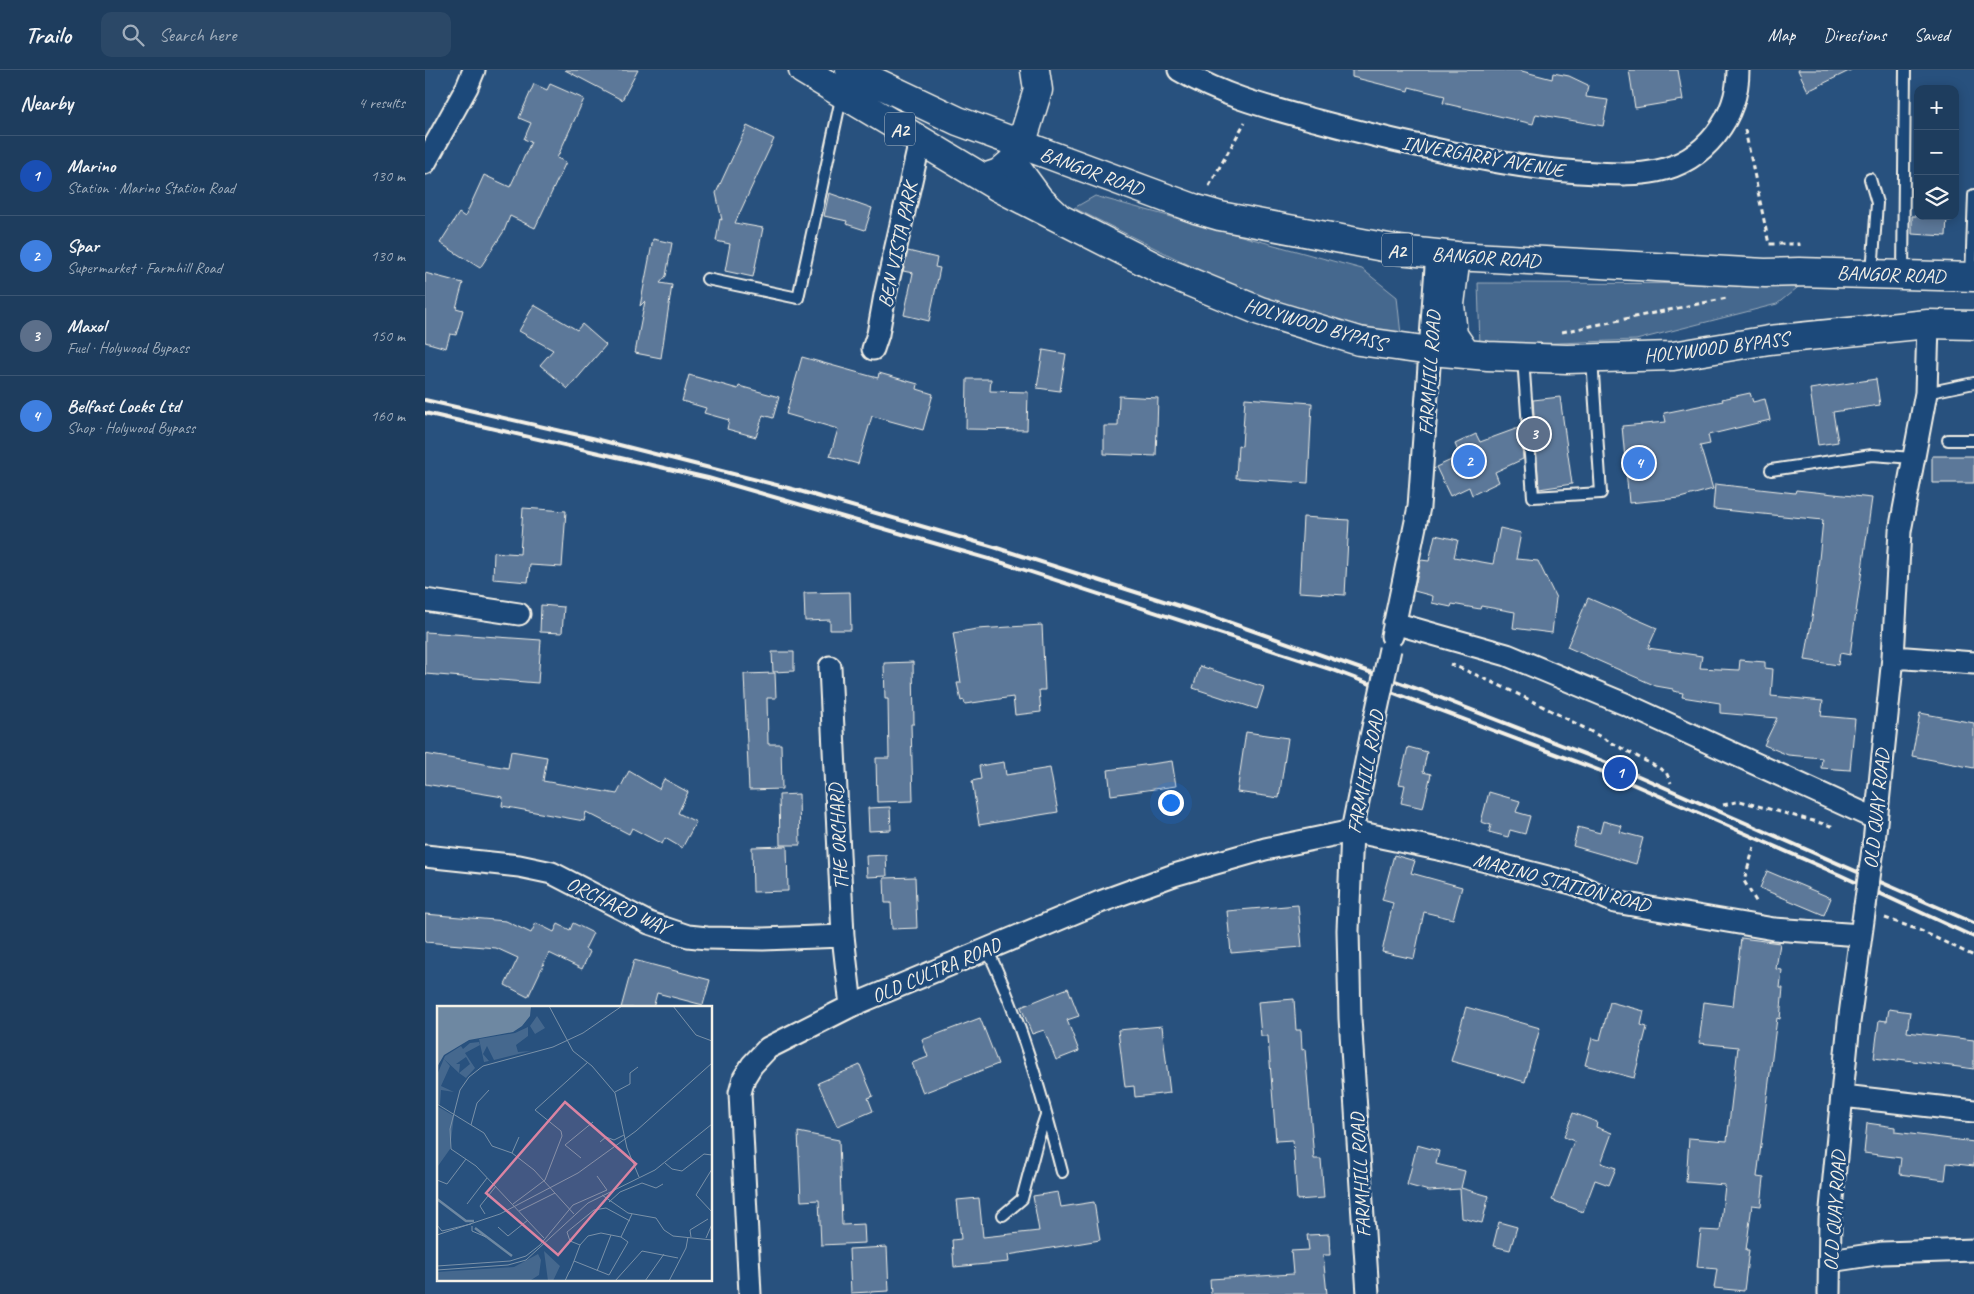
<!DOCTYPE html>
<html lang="en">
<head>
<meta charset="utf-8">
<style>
	body { margin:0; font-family:Caveat,sans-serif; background:#2b4867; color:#f1f3f6 }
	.controls { position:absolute; right:15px; top:15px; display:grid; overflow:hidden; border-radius:10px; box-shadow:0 2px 12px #0003 }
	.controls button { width:45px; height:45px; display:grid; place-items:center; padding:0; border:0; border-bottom:1px solid #3c5673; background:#1e3d5e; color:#f1f3f6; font:25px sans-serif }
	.you { position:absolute; left:745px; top:732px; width:18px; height:18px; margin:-12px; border:4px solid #fff; border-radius:50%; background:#1a73e8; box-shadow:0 0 0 8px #1a73e833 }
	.badge { display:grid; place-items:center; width:32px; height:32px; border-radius:50%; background:#ff9aa2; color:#fff; font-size:16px; font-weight:700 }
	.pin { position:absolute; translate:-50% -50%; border:2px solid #fff; box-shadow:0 1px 5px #0006 }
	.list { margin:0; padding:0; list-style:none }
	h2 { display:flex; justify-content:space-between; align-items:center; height:65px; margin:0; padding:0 20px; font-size:21px }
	h2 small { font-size:16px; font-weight:400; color:#a1aebc }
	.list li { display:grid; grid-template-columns:32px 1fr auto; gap:15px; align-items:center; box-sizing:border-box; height:80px; padding:0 20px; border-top:1px solid #3c5673 }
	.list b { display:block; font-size:19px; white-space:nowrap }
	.list p { margin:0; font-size:16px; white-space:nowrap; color:#a1aebc }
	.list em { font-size:16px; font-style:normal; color:#a1aebc }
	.icon { flex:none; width:28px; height:28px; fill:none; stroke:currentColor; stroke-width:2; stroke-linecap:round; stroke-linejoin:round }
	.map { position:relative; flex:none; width:1549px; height:1224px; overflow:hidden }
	header { display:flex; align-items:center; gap:30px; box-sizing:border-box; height:70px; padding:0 25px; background:#1e3d5e; border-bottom:1px solid #3c5673 }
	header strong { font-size:24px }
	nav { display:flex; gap:28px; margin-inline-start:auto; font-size:18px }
	.search { width:350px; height:45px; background:#2b4867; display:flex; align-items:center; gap:12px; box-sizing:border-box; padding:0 18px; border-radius:10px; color:#a1aebc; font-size:19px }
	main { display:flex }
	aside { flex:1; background:#1e3d5e }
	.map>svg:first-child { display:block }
	.green { fill:#45688e; stroke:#9cacbb }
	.building { fill:#5b7899; stroke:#f4f1e8 }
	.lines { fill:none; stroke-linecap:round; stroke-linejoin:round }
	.lane-casing { stroke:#f4f1e8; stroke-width:14 }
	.street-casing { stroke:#f4f1e8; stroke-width:25 }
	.secondary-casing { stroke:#f4f1e8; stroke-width:31 }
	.highway-casing { stroke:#f4f1e8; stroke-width:31 }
	.path { stroke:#f4f1e8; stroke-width:3; stroke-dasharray:5 4; stroke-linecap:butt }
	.lane { stroke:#1f4a7a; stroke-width:10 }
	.street { stroke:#1f4a7a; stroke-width:21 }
	.secondary { stroke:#1f4a7a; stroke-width:28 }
	.highway { stroke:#1f4a7a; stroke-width:28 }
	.rail { stroke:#f4f1e8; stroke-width:4 }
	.street-bridge-casing { stroke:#f4f1e8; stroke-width:25; stroke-linecap:butt }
	.street-bridge { stroke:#1f4a7a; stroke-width:21 }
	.labels { text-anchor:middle; stroke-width:5; stroke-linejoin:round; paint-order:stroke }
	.shield { fill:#1f4a7a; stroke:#b4bfc7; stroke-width:1 }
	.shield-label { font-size:19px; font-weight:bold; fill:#f4f1e8 }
	.street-label { font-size:20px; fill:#f4f1e8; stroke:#1f4a7a }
	.inset-river { fill:none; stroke:#6e88a2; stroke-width:2.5 }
	.inset-road { fill:none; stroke:#7a91a8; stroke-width:1 }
	.view { fill:#db84a2; fill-opacity:0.15; stroke:#db84a2; stroke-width:2.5 }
	.inset-edge { fill:none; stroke:#f4f1e8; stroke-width:2.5 }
</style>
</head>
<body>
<header>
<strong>Trailo</strong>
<div class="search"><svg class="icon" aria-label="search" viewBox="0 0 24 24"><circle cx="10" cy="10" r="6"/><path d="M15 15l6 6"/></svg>Search here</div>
<nav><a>Map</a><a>Directions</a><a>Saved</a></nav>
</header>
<main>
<aside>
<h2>Nearby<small>4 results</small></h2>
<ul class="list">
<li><span class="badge" style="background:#1a4fb4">1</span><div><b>Marino</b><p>Station · Marino Station Road</p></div><em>130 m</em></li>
<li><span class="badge" style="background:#3f7fe0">2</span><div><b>Spar</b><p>Supermarket · Farmhill Road</p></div><em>130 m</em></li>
<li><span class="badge" style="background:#5c6f8a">3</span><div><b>Maxol</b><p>Fuel · Holywood Bypass</p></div><em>150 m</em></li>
<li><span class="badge" style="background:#3f7fe0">4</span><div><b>Belfast Locks Ltd</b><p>Shop · Holywood Bypass</p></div><em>160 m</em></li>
</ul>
</aside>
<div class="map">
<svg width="1549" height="1224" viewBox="0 0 1549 1224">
	<rect width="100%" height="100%" fill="#28517e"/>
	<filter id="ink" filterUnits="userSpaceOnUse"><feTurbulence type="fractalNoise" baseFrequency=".02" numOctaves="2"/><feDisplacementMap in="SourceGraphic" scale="10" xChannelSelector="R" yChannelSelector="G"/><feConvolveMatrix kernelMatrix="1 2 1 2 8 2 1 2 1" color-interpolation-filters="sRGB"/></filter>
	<g filter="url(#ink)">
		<path class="green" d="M670 126 937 199 972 227 976 265 847 236 649 138Z
			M1053 213 1377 214 1352 234 1211 270 1055 276Z"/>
		<path class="building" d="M140 0H213L197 30Z
			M927 0H1093L1127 9 1128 3 1144 6 1163 15 1161 27 1183 30 1178 56 1111 44 1108 54 1018 33 1020 26 984 17 983 21 927 7Z
			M1204 0H1253L1258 30 1210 38Z
			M1373 0H1426L1383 21Z
			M109 14 122 20 125 14 159 29 132 88 141 92 110 158 85 146 79 161 55 198 15 173 34 143 40 147 59 105 85 117 106 72 99 69 106 53 94 48Z
			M322 56 349 69 310 153 338 158 328 207 300 201 305 174 291 171 295 149 297 150 291 123Z
			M404 123 447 138 440 160 421 154 422 151 399 146Z
			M1487 146H1522L1521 166 1487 164Z
			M228 169 247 173 241 206 235 213 247 215 236 288 210 283 220 231 215 236Z
			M483 181 512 188 510 197 515 198 504 251 479 245 488 203 478 201Z
			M0 203 38 213 31 238 38 240 31 265 25 264 21 278 0 272Z
			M109 235 152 260 157 254 181 275 143 319 115 295 128 280 94 261Z
			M618 280 641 284 635 321 612 318Z
			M377 287 445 306 453 308 454 303 493 314 492 319 508 324 498 360 447 346 433 394 405 386 413 359 361 344Z
			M264 305 313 319 314 316 354 327 348 348 338 345 331 367 302 359 304 350 279 343 281 338 257 331Z
			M542 309H566L565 321 603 322 602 360 541 359Z
			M1451 309 1455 335 1408 342 1413 372 1393 375 1385 319Z
			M1325 323 1328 332 1340 329 1345 350 1283 365 1285 374 1275 376 1288 419 1255 428 1204 433 1197 356 1241 352 1239 343 1298 331 1297 329Z
			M694 326 733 328 731 386 679 384V356H693Z
			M1135 327 1147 414 1114 419 1108 330Z
			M820 328 887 333 883 413 811 408 813 375 817 376Z
			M1096 357 1098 389 1070 402 1074 412 1047 425 1044 417 1025 426 1011 397 1035 386 1030 374 1051 364 1055 372Z
			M1507 386H1549V413H1507Z
			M1290 414 1370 423 1371 420 1447 428 1425 585 1415 583 1413 595 1380 590 1390 529 1398 450 1288 439Z
			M98 438 141 441 137 497 105 495 103 512 68 509 69 482 95 484Z
			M878 447 924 450 920 525 874 522Z
			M1075 458 1096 463 1091 489 1113 491 1131 528 1127 563 1088 558 1090 542 1056 536 1055 539 1027 534 1026 537 1007 533 1008 526 989 521 996 490 1004 491 1010 465 1033 470 1029 487 1068 494Z
			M425 522 426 560H405V550L380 551 379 523Z
			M1163 528 1232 558 1223 578 1277 586 1275 598 1314 600 1315 590 1340 592V598L1348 599 1346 626 1398 631 1396 646 1430 649 1425 700 1396 698 1397 688 1363 685 1339 675 1352 648 1295 643V633L1257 627 1258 623 1248 621V619L1231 616 1142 577Z
			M116 535 139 537 137 563 115 562Z
			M617 555 620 620H614L616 642 590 645 588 627 540 634 539 630 536 631 532 613H536L528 563 552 559Z
			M0 562 116 570 113 613 0 604Z
			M347 582H369V601L348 602Z
			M488 592 489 654H486L488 731 452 732 451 688H464L463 629H460L459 593Z
			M775 596 839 617 832 639 768 618Z
			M350 603 351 628H342L343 674H356L357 719 324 720 319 604Z
			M1495 643 1549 653V698L1487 686Z
			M821 662 863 668 854 728 812 722Z
			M983 677 1002 682 998 702 1006 704 998 738 976 733 980 715 974 714Z
			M86 681 122 687 118 711 192 724 204 701 234 719 239 709 263 722 253 743 271 752 257 778 240 768 237 774 207 758 204 764 161 742 159 751 77 736 78 727 0 714V684L83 698Z
			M747 691 751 716 686 725 683 700Z
			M579 692 581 705 625 698 633 742 554 755 547 711 556 709 554 696Z
			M1064 722 1095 731 1091 742 1105 746 1100 764 1085 760 1083 767 1064 762 1066 755 1056 752Z
			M374 724 375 775H355L354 725Z
			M465 737 466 760 444 761 443 738Z
			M1178 751 1197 756 1195 762 1218 768 1211 794 1148 776 1153 757 1175 763Z
			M362 776 363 821 328 822 327 777Z
			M461 785 462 806 442 807 441 786Z
			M969 785 990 791 986 803 1037 817 1028 849 999 842 989 889 957 882 968 833 957 830Z
			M1342 801 1406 828 1399 845 1335 818Z
			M490 807 492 858 467 859 466 833H460L459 808Z
			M873 835 877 877 806 883 802 841Z
			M0 844 81 851 106 863 111 853 129 862 133 854 145 860 148 853 168 863 160 879 165 882 157 899 124 883 103 927 80 915 93 888 71 878 0 872Z
			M1316 868 1355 873 1351 899 1357 900 1355 918H1358L1355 949 1352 948 1332 1107 1339 1108 1336 1136 1327 1135 1321 1180H1324L1319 1221 1289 1218 1292 1199 1272 1197 1276 1160 1295 1161 1300 1115 1261 1112 1264 1068 1302 1071 1313 977 1274 973 1279 932 1308 936Z
			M209 890 285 910 278 935 232 923 228 938H196Z
			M643 918 654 946 642 950 654 981 631 990 619 960 607 964 596 937Z
			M869 929 871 960H876L877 980 880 979 889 1089H896L899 1128 872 1130 868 1070 851 1071 843 966H836L833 932Z
			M1185 932 1219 941 1216 955 1222 957 1209 1008 1160 995 1167 968 1175 970Z
			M1041 937 1115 958 1100 1012 1026 991Z
			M1464 939 1485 942 1482 962 1549 970V999L1473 989V991L1449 988 1454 950 1462 951Z
			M555 948 573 994 498 1023 487 993 503 987 497 970Z
			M737 956 745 1023 710 1027 709 1016 700 1017 693 960Z
			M435 995 448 1026 443 1028 448 1041 412 1056 393 1013Z
			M1148 1043 1172 1052 1171 1057 1187 1063 1176 1093 1191 1098 1184 1115 1170 1110 1158 1142 1127 1130 1149 1071 1139 1067Z
			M1442 1053 1470 1057V1062L1549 1072V1096L1522 1093 1520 1110 1474 1104 1476 1088 1439 1083Z
			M373 1062 414 1070 417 1155 439 1154 440 1173 396 1175 394 1130 376 1131Z
			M992 1075 1014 1081 1011 1094 1040 1101 1036 1118 1064 1126 1057 1153 1037 1148 1035 1119 1004 1121 982 1115Z
			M633 1122 636 1137 669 1132 675 1170 583 1185 584 1192 529 1197 527 1170 536 1169 532 1130 554 1128 558 1167 614 1161 608 1126Z
			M1074 1152 1092 1157 1085 1180 1068 1176Z
			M904 1164 905 1185H898L902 1224H786L785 1209 868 1204 866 1181 884 1180 882 1165Z
			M462 1177 464 1221 426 1223 424 1179Z"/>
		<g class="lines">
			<g class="lane-casing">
				<path id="lane" d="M1445 109 1452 133 1447 203
					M1478 205 1480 0
					M1546 206 1549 125
					M282 209 373 228 417 24
					M1098 288 1108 427 1176 423 1167 289
					M1501 323 1549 313
					M1523 370H1549
					M1346 400 1447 385 1488 388
					M562 879C596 949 617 1026 637 1102
					M578 1145 597 1129 612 1072 621 1045"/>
			</g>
			<g class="street-casing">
				<path id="street" d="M754 0C794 24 837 36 882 48 920 58 957 68 996 76 1054 89 1112 101 1172 103 1192 104 1212 105 1232 101 1280 91 1313 48 1313 0
					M0 93 42 17 49 0
					M448 279 453 264 460 225 495 71
					M0 530 94 544
					M969 553 1082 585 1200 634 1451 749
					M967 566 994 437 1012 183
					M1468 587 1549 593
					M405 597 418 866 426 936
					M1449 772 1468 587 1475 461 1501 323 1503 254
					M0 786 94 796 127 803 224 853 263 866 282 868 338 869 418 866
					M1418 1026 1549 1041
					M1405 1191 1458 1183 1549 1180
					M325 1224 315 1023 319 1008 327 995 343 978 426 936 675 832 749 805 840 779 927 761 1018 780 1150 814 1190 832 1349 859 1436 865
					M943 1224 925 948 923 860 927 761 946 667
					M1404 1224 1405 1149 1424 952 1440 836"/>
			</g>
			<g class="secondary-casing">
				<path id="secondary" d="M587 92 614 129 631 145
					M559 108 574 103 587 92 596 75 613 20 610 0"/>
			</g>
			<g class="highway-casing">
				<path id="highway" d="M378 0 573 117 738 201 835 241 934 271 1006 281 1063 286 1142 289 1248 286 1344 270 1503 254 1549 255
					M425 0 533 51 771 139 795 146 974 180 1031 186 1340 203 1374 202 1549 207
					M1031 186 1025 234 1028 265 1041 284"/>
			</g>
			<path class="path" d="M1320 60 1344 174H1374V176
				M784 116 820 52
				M1137 262 1302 228
				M1025 594C1100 624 1170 664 1241 702L1246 713
				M1298 735 1315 731 1410 757
				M1329 777 1319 811 1332 833
				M1460 848 1494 860 1549 886"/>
			<use href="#lane" class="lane"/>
			<use href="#street" class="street"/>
			<use href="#secondary" class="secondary"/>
			<use href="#highway" class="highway"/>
			<path class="rail" d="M0 330 167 368 371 420 569 477 789 547 998 621 1193 697 1549 853
				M0 343 283 408 578 493 908 600 1189 706 1415 805 1549 867"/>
			<g class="street-bridge-casing">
				<path id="street-bridge" d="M946 667 965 579
					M1440 836 1449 772"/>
			</g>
			<use href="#street-bridge" class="street-bridge"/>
		</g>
	</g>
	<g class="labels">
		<g class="shield">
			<rect x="460" y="42.5" width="30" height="33" rx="4"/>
			<rect x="957" y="163.5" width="30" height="33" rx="4"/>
		</g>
		<g class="shield-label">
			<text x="475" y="66">A2</text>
			<text x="972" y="187">A2</text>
		</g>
		<g class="street-label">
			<text transform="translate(1058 86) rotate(10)" y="7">INVERGARRY AVENUE</text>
			<text transform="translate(667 101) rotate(20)" y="7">BANGOR ROAD</text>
			<text transform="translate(472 175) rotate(-78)" y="7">BEN VISTA PARK</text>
			<text transform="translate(1061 187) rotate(4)" y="7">BANGOR ROAD</text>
			<text transform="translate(1466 204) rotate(2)" y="7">BANGOR ROAD</text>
			<text transform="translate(890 254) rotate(16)" y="7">HOLYWOOD BYPASS</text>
			<text transform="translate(1291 277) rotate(-7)" y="7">HOLYWOOD BYPASS</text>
			<text transform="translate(1004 303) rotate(-86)" y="7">FARMHILL ROAD</text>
			<text transform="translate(940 702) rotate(-79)" y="7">FARMHILL ROAD</text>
			<text transform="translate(1451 739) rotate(-84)" y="7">OLD QUAY ROAD</text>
			<text transform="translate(413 767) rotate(-93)" y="7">THE ORCHARD</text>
			<text transform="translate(1137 812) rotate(15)" y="7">MARINO STATION ROAD</text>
			<text transform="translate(193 835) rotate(25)" y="7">ORCHARD WAY</text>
			<text transform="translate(511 900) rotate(-23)" y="7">OLD CULTRA ROAD</text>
			<text transform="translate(935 1105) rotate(-93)" y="7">FARMHILL ROAD</text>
			<text transform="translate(1409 1141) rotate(-86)" y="7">OLD QUAY ROAD</text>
		</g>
	</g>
	<g transform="translate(12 936)">
		<rect width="275" height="275" fill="#28517e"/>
		<path d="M100 10 108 22 98 28 93 20ZM91 21V30L79 39 81 46 94 45 57 54 50 40 46 48 52 55 47 56 42 33 78 27ZM42 36 43 39 28 47 38 62 29 72 22 67 33 58 29 51 19 58H23L22 67 7 53 13 60 4 80 17 86 4 84 3 99 0 97V69L8 50 24 40 26 43 33 37ZM0 100 17 110 13 143 1 160ZM107 245 123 260 116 275H111ZM101 248 104 254 102 269 94 274 0 275V266L77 261Z" fill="#45688e"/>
		<path d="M0 0H94L93 10 85 20 76 26 32 34 7 49 0 61Z" fill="#6e88a2"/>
		<path class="inset-river" d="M0 193 29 215H37M38 222 75 250"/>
		<path class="inset-road" d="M112 0 136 45 155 60 178 87 190 142 202 171M236 0 259 29 275 35M178 86 193 78V67L201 61M0 98 47 127 55 140 75 147 97 164 137 208M34 119 40 97 52 84M163 136 169 131 177 134 187 129M128 139 156 116M128 139 144 152M75 147 82 131M228 157 235 163 245 165 267 148 275 149M275 163 259 189 275 206M160 170 170 184M0 174 10 178 29 153M165 189 191 207 219 212 227 224 236 230 275 234M172 196 183 186 205 177 219 182 226 178M30 198 50 172M76 198 108 174 125 130 124 125 98 104 151 56M82 205 118 187M48 208 43 200 59 180M0 219 5 225 34 218M35 220V225L49 231M61 221 71 230 91 214M0 229 63 208 141 167 199 125 275 57M184 231 195 208M254 231 253 224 271 213M107 232 39 160 14 143 13 123 23 84 32 71 46 60 116 41 146 27 185 0M269 232 275 218M143 239 133 235 130 226 157 204 169 202 193 215M0 260 73 255 89 250 103 239 136 199 170 184M0 264 71 259 89 254 151 197 218 164 275 118M160 265 174 229M128 275 132 266 133 265 137 255 143 239 151 230 164 227 184 231 191 236 172 269 137 255M178 275 205 245 241 252M208 275 227 248M232 275 249 242 251 231"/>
		<path class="view" d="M128 96 199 158 121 249 49 187Z"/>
		<rect width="275" height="275" class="inset-edge"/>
	</g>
</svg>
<div class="controls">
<button>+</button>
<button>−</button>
<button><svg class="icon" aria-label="layers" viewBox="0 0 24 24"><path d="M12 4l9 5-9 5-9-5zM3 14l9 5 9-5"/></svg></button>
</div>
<div class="you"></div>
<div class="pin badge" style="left:1195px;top:703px;background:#1a4fb4">1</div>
<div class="pin badge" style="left:1044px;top:391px;background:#3f7fe0">2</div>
<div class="pin badge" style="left:1109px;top:364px;background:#5c6f8a">3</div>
<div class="pin badge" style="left:1214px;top:393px;background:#3f7fe0">4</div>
</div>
</main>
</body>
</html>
